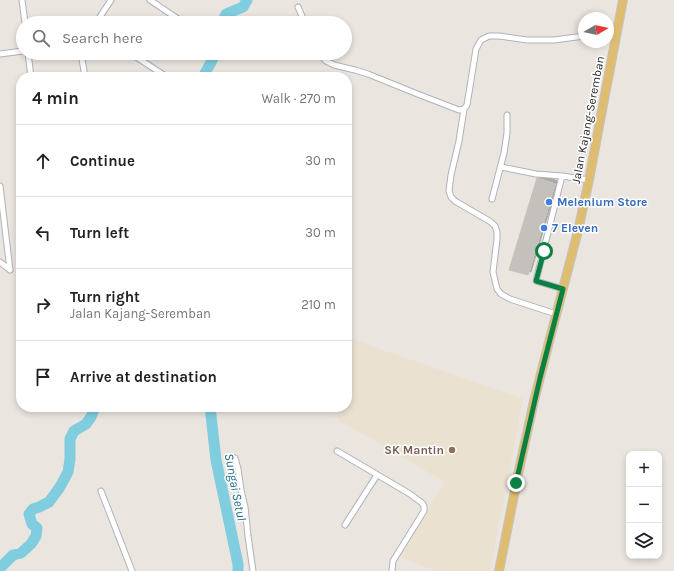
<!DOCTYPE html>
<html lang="en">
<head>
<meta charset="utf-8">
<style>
	body { margin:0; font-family:Karla,sans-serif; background:#f6f6f6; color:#202124 }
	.controls { position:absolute; right:12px; bottom:12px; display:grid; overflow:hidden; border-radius:8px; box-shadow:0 2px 6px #0003 }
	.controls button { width:36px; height:36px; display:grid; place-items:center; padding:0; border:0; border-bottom:1px solid #e0e0e0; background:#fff; color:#202124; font:20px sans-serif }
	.compass { position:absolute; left:578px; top:12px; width:36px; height:36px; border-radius:50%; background:#fff; box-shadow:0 2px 6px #0003; rotate:81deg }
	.stop { position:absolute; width:12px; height:12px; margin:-9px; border:3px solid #0b8043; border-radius:50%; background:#fff }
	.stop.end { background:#0b8043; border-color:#fff; box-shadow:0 1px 4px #0008 }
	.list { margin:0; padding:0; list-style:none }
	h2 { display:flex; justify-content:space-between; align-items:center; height:52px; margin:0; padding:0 16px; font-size:17px }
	h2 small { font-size:13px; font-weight:400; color:#757577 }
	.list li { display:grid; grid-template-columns:26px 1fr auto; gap:12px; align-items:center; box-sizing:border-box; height:72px; padding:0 16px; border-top:1px solid #e0e0e0 }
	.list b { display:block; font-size:15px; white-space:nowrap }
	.list p { margin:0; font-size:13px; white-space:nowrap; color:#757577 }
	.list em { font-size:13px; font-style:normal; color:#757577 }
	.icon { flex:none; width:22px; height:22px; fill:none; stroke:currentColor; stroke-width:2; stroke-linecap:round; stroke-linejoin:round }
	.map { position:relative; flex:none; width:674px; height:571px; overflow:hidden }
	.search { position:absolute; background:#fff; box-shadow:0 2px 6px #0003; left:16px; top:16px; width:336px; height:44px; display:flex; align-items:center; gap:10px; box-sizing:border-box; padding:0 14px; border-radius:22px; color:#757577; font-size:15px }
	.panel { position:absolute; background:#fff; box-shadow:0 2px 6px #0003; left:16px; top:72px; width:336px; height:340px; border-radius:16px }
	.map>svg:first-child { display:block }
	.education { fill:#ebe1d1 }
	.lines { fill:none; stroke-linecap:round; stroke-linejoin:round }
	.river { stroke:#80cde0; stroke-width:11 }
	.building { fill:#c4c0bb; stroke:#c7c1b9; filter:url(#shadow) }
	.street-casing { stroke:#b0b2ba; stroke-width:7 }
	.primary-casing { stroke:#c4c4c4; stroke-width:10 }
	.street { stroke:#fff; stroke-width:5 }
	.primary { stroke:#dfbd70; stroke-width:8 }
	.route { stroke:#0b8043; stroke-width:5 }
	.shop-dot { fill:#3f7fe0; stroke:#fff; stroke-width:1.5 }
	.education-dot { fill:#8d6e63; stroke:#fff; stroke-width:1.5 }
	.labels { text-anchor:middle; stroke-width:3; stroke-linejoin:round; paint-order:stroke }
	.street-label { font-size:12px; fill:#2b2b2b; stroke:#fff }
	.shop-label { font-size:12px; font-weight:bold; fill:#366cbe; stroke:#fff; text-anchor:start }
	.education-label { font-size:12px; font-weight:bold; fill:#785e54; stroke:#fff; text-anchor:end }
	.water-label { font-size:13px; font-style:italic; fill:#1f6e8c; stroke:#fff }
</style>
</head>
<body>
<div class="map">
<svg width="674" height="571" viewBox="0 0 674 571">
	<defs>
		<filter id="shadow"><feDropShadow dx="3" dy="-3" stdDeviation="0" flood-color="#0004"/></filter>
	</defs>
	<rect width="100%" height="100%" fill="#ebe5e0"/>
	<path class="education" d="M349 338 523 399 490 571H436L400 557 445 482 337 419 339 407H347V353Z"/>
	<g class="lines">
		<path class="river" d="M222 23 226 14 243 7 247 0
			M203 77 216 53
			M210 407 216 460 238 564V571
			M0 568 13 555 21 553 31 544 36 536 37 528 32 524 29 514 33 509 39 507 49 502 60 487 68 472 70 459V439L74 431 86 424 91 417 95 407"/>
	</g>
	<path class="building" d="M537 178 555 184 528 275 509 270Z"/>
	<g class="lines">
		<g class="street-casing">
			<path id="street" d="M22 0 25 23
				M150 0 184 23
				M298 7 305 23
				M96 23 111 0
				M28 53 31 77
				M81 53 85 77
				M130 53 167 77
				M319 53 326 61 334 65 355 70 368 74 420 95 459 110 464 109 467 105 476 49 481 40 489 36H499L527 40H554L584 36
				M0 54 23 51
				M464 109 459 141 451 175 449 191 451 197 455 201 491 222 495 226 497 232V239L493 272 497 289 501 294 510 299 556 314
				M501 167 536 174 562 176
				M0 186 10 270
				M492 199 504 153 507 133V115
				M0 262 10 270
				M563 289 536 281 562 176 589 180
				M337 451 410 494 422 503 424 506V511L393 561 392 571
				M235 458 238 469 241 490 245 507 248 536 253 571
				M101 491 132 571
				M345 525 377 475"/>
		</g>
		<g class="primary-casing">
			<path id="primary" d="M499 571 519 470 534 401 548 346 578 231 589 180 600 121 623 0"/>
		</g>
		<use href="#street" class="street"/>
		<use href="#primary" class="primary"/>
	</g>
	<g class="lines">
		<path class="route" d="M516 483 540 378 563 289 536 281 544 251"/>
	</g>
	<g class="shop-dot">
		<circle cx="549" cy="202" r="4"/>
		<circle cx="544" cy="228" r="4"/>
	</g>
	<circle class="education-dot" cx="452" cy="450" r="4"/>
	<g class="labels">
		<g class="street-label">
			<text transform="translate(588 120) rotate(-79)" y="4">Jalan Kajang-Seremban</text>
		</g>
		<g class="shop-label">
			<text x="557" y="206">Melenium Store</text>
			<text x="552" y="232">7 Eleven</text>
		</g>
		<g class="education-label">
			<text x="444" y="454">SK Mantin</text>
		</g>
		<g class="water-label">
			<text transform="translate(236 487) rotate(79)" y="5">Sungai Setul</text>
		</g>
	</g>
</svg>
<div class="controls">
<button>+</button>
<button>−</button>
<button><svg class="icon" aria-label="layers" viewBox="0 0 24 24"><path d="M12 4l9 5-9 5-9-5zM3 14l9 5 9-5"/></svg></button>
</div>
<svg class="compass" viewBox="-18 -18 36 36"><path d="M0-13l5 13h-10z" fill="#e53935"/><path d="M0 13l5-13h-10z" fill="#757577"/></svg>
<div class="stop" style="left:544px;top:251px"></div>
<div class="stop end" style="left:516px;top:483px"></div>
<div class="search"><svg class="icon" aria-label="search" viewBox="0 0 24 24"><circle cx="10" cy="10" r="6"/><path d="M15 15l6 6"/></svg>Search here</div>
<section class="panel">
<h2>4 min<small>Walk · 270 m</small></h2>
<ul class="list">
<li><svg class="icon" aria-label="ahead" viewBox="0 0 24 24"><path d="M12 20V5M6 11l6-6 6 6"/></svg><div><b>Continue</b></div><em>30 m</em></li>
<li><svg class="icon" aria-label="left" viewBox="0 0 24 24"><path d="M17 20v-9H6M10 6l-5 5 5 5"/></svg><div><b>Turn left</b></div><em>30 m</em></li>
<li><svg class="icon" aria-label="right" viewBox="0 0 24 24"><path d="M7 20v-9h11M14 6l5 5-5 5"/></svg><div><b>Turn right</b><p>Jalan Kajang-Seremban</p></div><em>210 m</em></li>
<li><svg class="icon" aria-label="arrive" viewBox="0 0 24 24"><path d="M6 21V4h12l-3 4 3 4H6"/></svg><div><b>Arrive at destination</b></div></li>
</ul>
</section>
</div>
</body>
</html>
